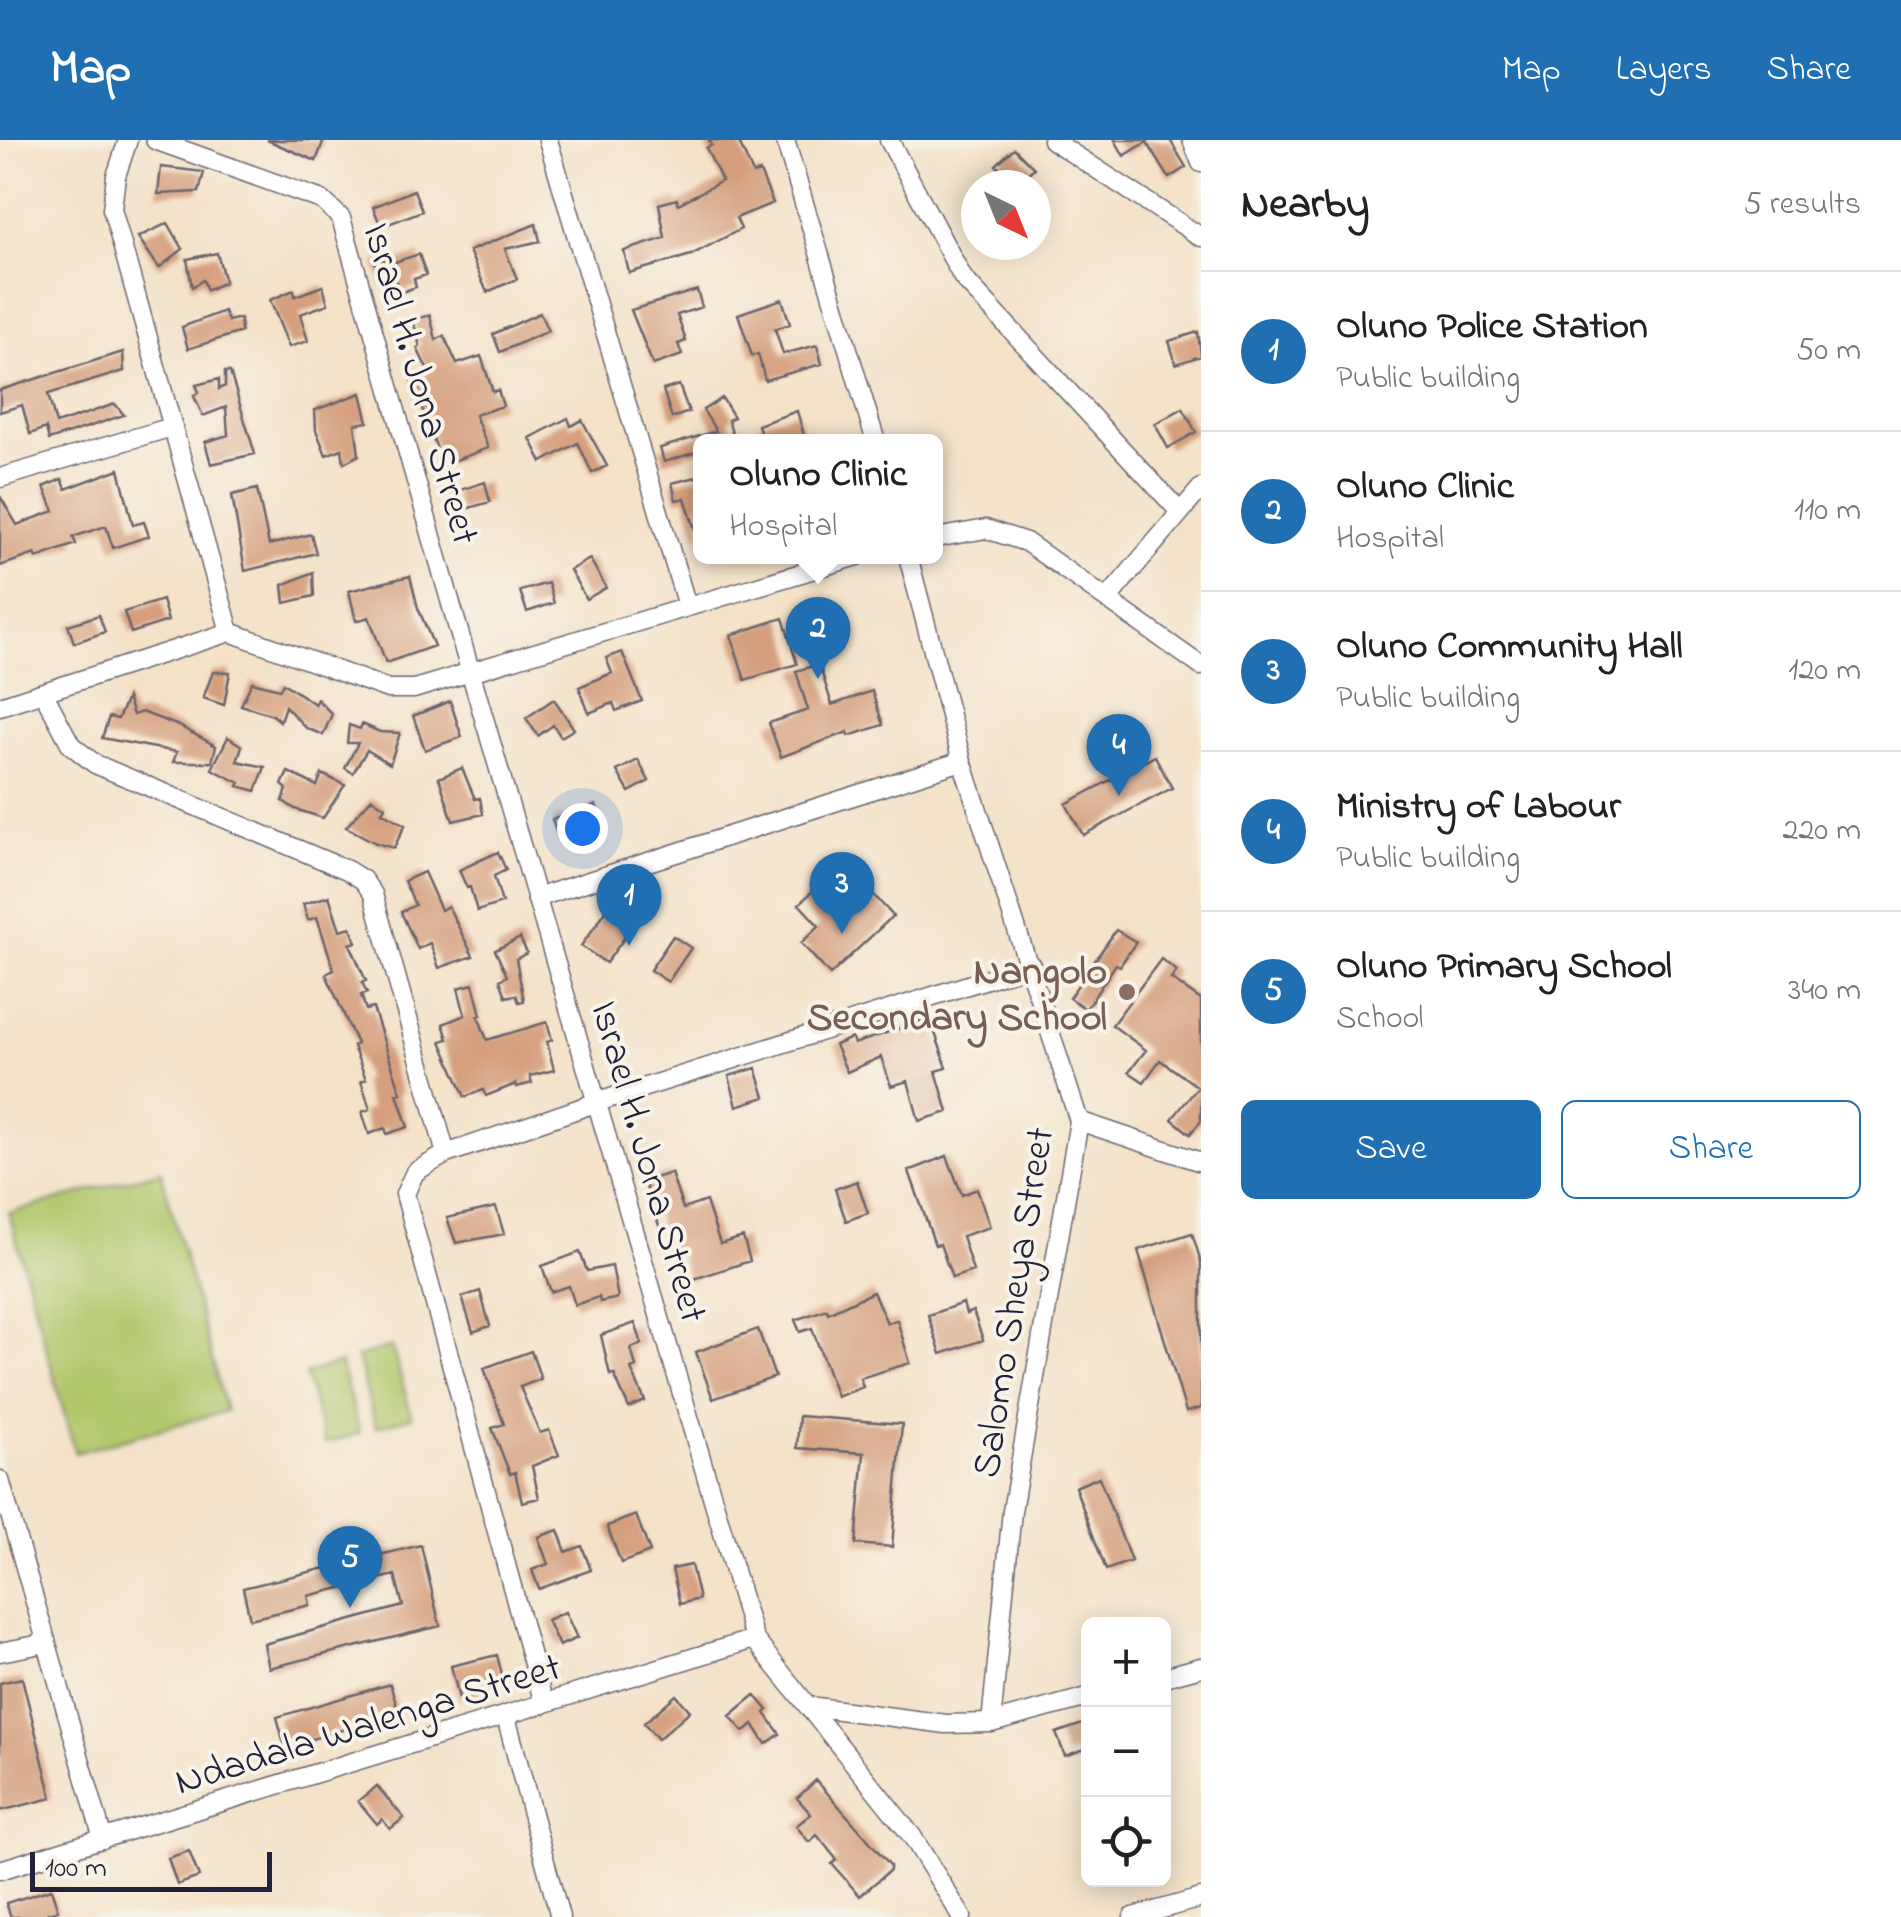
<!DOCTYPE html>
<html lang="en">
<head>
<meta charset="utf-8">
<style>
	body { margin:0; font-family:"Indie Flower",sans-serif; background:#f6f6f6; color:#222 }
	.controls { position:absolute; right:30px; bottom:30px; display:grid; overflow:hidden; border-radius:15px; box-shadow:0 5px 25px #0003 }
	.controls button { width:90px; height:90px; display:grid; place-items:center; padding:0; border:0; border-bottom:2px solid #e0e0e0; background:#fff; color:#222; font:50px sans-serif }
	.compass { position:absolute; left:961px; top:30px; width:90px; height:90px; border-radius:50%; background:#fff; box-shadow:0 5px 25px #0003; rotate:137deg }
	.scale { position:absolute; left:30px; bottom:25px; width:242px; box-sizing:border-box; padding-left:10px; border:5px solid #22223b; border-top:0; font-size:28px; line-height:35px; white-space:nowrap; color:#22223b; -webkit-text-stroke:8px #f7f3e8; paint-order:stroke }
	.you { position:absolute; left:582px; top:688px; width:35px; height:35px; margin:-25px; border:8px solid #fff; border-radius:50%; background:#1a73e8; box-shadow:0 0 0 15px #1a73e833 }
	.badge { display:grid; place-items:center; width:65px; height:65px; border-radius:50%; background:#1f6fb2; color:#fff; font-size:32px; font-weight:700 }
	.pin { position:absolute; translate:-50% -82px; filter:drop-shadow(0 2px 5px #0008) }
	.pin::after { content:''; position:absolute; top:52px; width:35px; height:30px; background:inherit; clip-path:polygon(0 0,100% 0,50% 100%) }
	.popup { position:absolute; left:693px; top:294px; width:250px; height:130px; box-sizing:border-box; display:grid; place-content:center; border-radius:15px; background:#fff; filter:drop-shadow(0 2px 8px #0005); font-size:32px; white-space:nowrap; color:#767676 }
	.popup b { font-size:38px; color:#222 }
	.popup::after { content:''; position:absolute; left:50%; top:100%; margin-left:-20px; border:20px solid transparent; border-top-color:#fff }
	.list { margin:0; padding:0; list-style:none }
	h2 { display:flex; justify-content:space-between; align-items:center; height:130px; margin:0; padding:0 40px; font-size:42px }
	h2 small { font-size:32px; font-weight:400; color:#767676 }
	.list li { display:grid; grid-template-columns:65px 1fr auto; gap:30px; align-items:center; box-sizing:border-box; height:160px; padding:0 40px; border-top:2px solid #e0e0e0 }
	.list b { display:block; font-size:38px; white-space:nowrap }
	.list p { margin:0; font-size:32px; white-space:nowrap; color:#767676 }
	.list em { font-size:32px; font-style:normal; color:#767676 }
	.actions { display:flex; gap:20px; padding:30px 40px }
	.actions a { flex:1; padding:22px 0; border:2px solid #1f6fb2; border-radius:15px; text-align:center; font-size:35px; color:#1f6fb2 }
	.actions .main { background:#1f6fb2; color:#fff }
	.icon { flex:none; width:55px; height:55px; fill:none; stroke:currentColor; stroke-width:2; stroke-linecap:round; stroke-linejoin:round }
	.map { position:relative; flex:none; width:1201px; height:1777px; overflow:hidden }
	header { display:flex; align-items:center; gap:60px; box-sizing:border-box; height:140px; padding:0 50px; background:#1f6fb2; color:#fff }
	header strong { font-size:48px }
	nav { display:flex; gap:55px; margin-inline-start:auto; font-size:35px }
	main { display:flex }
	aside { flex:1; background:#fff }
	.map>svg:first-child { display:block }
	.green { fill:#b1c76b; stroke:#6a7453; stroke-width:2.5 }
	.building { fill:#d59f7e }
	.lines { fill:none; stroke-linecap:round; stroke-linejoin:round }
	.minor-casing { stroke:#6c656d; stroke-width:21 }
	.minor { stroke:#fff; stroke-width:18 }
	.education-dot { fill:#8d6e63; stroke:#f7f3e8; stroke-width:4 }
	.labels { text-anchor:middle; stroke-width:8; stroke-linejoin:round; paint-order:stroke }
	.street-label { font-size:40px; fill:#22223b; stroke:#f7f3e8 }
	.education-label { font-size:40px; font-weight:bold; fill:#785e54; stroke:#f7f3e8; text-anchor:end }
</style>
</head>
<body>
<header>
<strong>Map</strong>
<nav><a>Map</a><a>Layers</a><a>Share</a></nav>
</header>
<main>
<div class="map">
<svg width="1201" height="1777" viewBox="0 0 1201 1777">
	<rect width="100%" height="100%" fill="#f7f3e8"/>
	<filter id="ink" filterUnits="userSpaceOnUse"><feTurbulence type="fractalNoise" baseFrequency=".01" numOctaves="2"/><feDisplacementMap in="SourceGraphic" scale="20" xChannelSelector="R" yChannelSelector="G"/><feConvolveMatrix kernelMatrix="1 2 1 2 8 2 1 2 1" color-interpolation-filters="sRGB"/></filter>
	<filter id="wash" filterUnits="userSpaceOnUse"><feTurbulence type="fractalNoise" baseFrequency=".0048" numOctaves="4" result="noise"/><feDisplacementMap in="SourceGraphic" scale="40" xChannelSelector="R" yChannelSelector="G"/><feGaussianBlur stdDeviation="2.25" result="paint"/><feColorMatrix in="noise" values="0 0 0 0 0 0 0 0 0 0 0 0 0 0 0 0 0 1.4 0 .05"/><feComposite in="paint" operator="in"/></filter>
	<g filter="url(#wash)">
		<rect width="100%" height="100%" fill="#f4e2c9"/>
		<path class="green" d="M161 1031 226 1271 75 1313 9 1073Z
			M392 1207 412 1277 376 1287 357 1217Z
			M340 1223 360 1293 325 1304 305 1234Z"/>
		<g id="blocks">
			<path class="building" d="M267 0H324L316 21Z
				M709 0H738L753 34 760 32 773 63 736 78 741 89 691 115 629 133 624 111 665 98 659 64 677 59 678 64 722 41 706 8 712 5Z
				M1115 0H1170L1186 27 1169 38 1147 2 1124 16Z
				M1014 8 1034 28 1016 45 996 25Z
				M161 27 204 32 199 52 158 54Z
				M414 50 422 71 381 87 373 67Z
				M168 83 183 109 159 128 138 97Z
				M536 84 540 101 505 109 517 139 487 152 469 111Z
				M217 113 225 142 207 150 203 140 192 147 187 119Z
				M419 114 426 135 414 139 416 147 399 153 396 142 383 146 375 122 390 117 392 123Z
				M323 146 328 164 300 174 308 201 289 207 270 160 294 150 295 156Z
				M697 150 702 167 677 175 686 201 678 204 682 215 653 225 631 170Z
				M782 159 790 184 775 189 783 214 817 205 822 224 765 240 758 214 752 216 738 174Z
				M224 171 228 181 240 178 241 192 188 209 182 187Z
				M540 173 548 191 500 212 493 194Z
				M430 175 436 200 444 196 457 224 481 216 493 252 498 250 503 266 475 275 488 308 443 325 411 239 429 233 417 208 420 207 413 180Z
				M1198 192 1201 216 1176 224 1169 201Z
				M123 212 124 231 48 254 56 284 115 264 124 275 49 300 46 288 30 294 22 265 0 272V250Z
				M225 232H230L255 314 211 324 205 302 228 295 226 267 203 276 194 256 199 252 196 245 219 239V249L225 246Z
				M679 245 689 272 672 278 663 250Z
				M361 253 368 282 355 284 359 315 344 323 342 309 326 315 316 290 315 270Z
				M722 258 734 277 728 280 735 302H700V311L664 322 660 308 716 291 703 270Z
				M1183 268 1196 292 1168 308 1155 284Z
				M797 271 806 302H763L758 285Z
				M568 278 571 286 582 280 607 326 592 333 578 303 542 322 530 298Z
				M119 329 133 385 144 382 149 396 113 408 106 386 73 397 76 404 37 418 35 414 0 426V356L17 385 54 371 44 347 62 339 66 349Z
				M700 336V398L698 399 685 358 676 360 672 343Z
				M485 342 490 362 459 371 454 352Z
				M257 349 269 405 311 394 316 413 245 431 232 355Z
				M590 419 606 448 586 459 570 430Z
				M313 432 314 456 285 463 283 445Z
				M410 436 418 468 434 506 386 523 369 477 356 481 349 451Z
				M548 443 554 463 527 472 520 451Z
				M162 460 168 481 131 493 124 472Z
				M99 475 105 492 74 503 68 485Z
				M783 478 797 524 745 540 731 495Z
				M622 512 642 561 616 571 613 563 589 573 579 547 612 533 606 518Z
				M819 524 832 565 872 551 883 585 849 596 848 592 781 617 769 583 808 570 796 531Z
				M213 532H230L224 565 203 558Z
				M252 542 280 549 283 543 315 564 317 559 332 574 323 595 306 588 285 566 280 581 273 575 241 565Z
				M127 558 133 575 142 572 179 586 216 606 212 622H173L177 612 102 598 109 577 118 579Z
				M554 559 574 589 561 597 553 585 538 596 526 578Z
				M450 561 462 597 425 610 413 576Z
				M362 584 380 592 400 593 390 624 367 610 353 633 345 628 358 603H347L349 585 360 589Z
				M228 597 242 606 237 621 265 627 256 651 238 646 240 643 212 629Z
				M1155 616 1172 648 1083 695 1066 664Z
				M638 620 649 641 629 652 617 631Z
				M462 628 475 659 480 658 483 674 453 681 439 638Z
				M288 632 317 646 322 634 345 645 323 678 295 669 283 661 287 649 282 645Z
				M372 658 385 667 382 672 405 685 394 708 376 703 346 687Z
				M596 665 604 689 560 704 552 679Z
				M498 712 506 730 494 736 502 763 477 771 470 747 467 748 459 730Z
				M424 732 441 770 448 766 473 816 439 828 430 803 418 809 401 772 415 765 404 741Z
				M862 742 893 776 830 835 801 803 819 786 799 764 820 744 838 764Z
				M329 756 340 790 351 787 356 802 350 804 366 841 362 842 367 853 361 855 366 870 373 868 401 953 397 954 408 987 387 994 385 988 369 994 362 972 370 969 361 941 366 939 353 906 357 904 326 834 334 830 317 777 308 780 303 764Z
				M613 761 638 779 606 823 581 806Z
				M1116 790 1136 802 1120 826 1116 824 1086 869 1069 858Z
				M673 796 691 808 668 842 650 830Z
				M520 798 527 813 516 819 524 861 519 862 516 855 506 857 500 840 507 836 495 810Z
				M1161 819 1177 831 1171 839 1201 860V981L1190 994 1172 979 1198 947 1160 920 1144 942 1129 932 1146 910 1112 885Z
				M473 844 481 875 478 876 487 900 547 882 552 900 547 902 554 930 530 936 532 943 517 947 516 944 486 956 483 950 465 957 441 901 448 899 443 884 465 875 458 848Z
				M930 878 947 928 936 931 948 972 919 981 908 941 891 946 881 917 847 932 835 905 852 898 854 904Z
				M756 928 765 957 737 966 729 936Z
				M947 1016 962 1055 977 1049 990 1087 962 1096 973 1131 952 1138 940 1104 935 1105 909 1031Z
				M671 1033 683 1069 706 1061 720 1104 743 1097 750 1121 688 1141 678 1109 668 1112 644 1041Z
				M857 1041 868 1073 846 1081 835 1049Z
				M496 1067 504 1094 456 1103 447 1078Z
				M1192 1093 1201 1122V1268L1186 1272 1138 1110Z
				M580 1112 587 1131 612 1126 618 1158 600 1162 599 1157 575 1165 569 1146 551 1152 542 1126Z
				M480 1151 490 1186 473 1192 462 1157Z
				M873 1152 887 1183 897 1180 910 1223 860 1238 863 1247 837 1257 812 1188 800 1192 795 1180 827 1169 828 1173Z
				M963 1163 966 1174 973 1171 983 1200 941 1214 928 1175Z
				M635 1183 642 1204 631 1208 636 1227 631 1229 645 1261 629 1268 614 1234 610 1235 601 1195Z
				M758 1189 775 1237 713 1259 696 1212Z
				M531 1211 541 1239 520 1247 540 1293 549 1290 559 1315 532 1326 539 1358 522 1362 515 1332 510 1334 492 1288 504 1284 484 1228Z
				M799 1276 902 1284 892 1407 856 1404 864 1313 797 1308Z
				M1099 1337 1131 1421 1106 1430 1075 1347Z
				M636 1375 650 1412 621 1423 607 1386Z
				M558 1390 566 1412 582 1406 591 1430 539 1449 532 1430 548 1424 538 1397Z
				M421 1405 440 1486 269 1528 264 1504 403 1466 395 1435 308 1456 310 1465 250 1479 243 1448Z
				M691 1425 699 1459 680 1464 672 1429Z
				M565 1472 577 1498 559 1506 547 1480Z
				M497 1515 505 1546 459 1558 451 1526Z
				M22 1538 52 1658 0 1671V1543Z
				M390 1544 399 1573 285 1607 277 1577Z
				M676 1555 690 1571 658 1599 644 1583Z
				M755 1555 768 1570 765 1573 780 1594 766 1604 753 1584 744 1592 730 1576Z
				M1088 1582V1608L1065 1616 1056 1593Z
				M816 1640 890 1725V1730L860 1756 832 1724 837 1720 817 1695 809 1702 796 1686 811 1674 797 1658Z
				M377 1646 404 1678 390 1689 382 1679 377 1684 358 1661Z
				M189 1711 199 1737 177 1745 168 1718Z
				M51 1749 58 1770 48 1773 49 1777H11L6 1763Z"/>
		</g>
	</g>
	<g filter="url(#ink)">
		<use href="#blocks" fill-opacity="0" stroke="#6c656d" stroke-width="2.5"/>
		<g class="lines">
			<g class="minor-casing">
				<path id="minor" d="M128 0 116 36 112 69 230 492
					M155 0 322 60 341 78 471 534 754 1499 912 1696 962 1777
					M548 0 687 466
					M785 0 876 302
					M889 0 963 138 1180 372
					M1052 0 1201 97
					M1192 0 1201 23
					M0 338 172 287
					M936 398 986 389 1026 402 1201 526
					M908 416 962 621 1079 981 1012 1371 991 1583
					M1108 458 1201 348
					M43 552 71 605 95 624 347 730 363 740 373 754 446 1014 598 962 1031 825
					M0 566 230 492 388 549H414L858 416
					M536 758 962 621
					M1079 981 1201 1022
					M446 1014 415 1032 405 1054 544 1564
					M0 1340 103 1699
					M0 1512 47 1503
					M1164 1537 1201 1527
					M809 1566 946 1584 991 1583 1088 1557
					M506 1577 560 1777
					M0 1730 754 1499
					M1133 1777 1201 1758"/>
			</g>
			<use href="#minor" class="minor"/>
		</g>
	</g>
	<circle class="education-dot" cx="1127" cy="852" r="10"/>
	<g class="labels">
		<g class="street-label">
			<text transform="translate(423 243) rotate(74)" y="14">Israel H. Jona Street</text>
			<text transform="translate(651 1021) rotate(74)" y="14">Israel H. Jona Street</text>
			<text transform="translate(1011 1162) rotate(-81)" y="14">Salomo Sheya Street</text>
			<text transform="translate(367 1582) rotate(-17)" y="14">Ndadala Walenga Street</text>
		</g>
		<g class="education-label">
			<text x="1107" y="843">Nangolo<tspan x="1107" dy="46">Secondary School</tspan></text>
		</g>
	</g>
</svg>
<div class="controls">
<button>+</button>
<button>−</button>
<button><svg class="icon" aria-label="locate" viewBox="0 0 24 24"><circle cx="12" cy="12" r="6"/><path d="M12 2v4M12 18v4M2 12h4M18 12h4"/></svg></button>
</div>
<svg class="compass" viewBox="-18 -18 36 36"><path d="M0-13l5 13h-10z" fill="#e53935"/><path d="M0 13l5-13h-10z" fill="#767676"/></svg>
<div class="scale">100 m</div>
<div class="you"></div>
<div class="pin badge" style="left:629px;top:806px">1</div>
<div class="pin badge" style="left:818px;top:539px">2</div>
<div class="popup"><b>Oluno Clinic</b>Hospital</div>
<div class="pin badge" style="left:842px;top:794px">3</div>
<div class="pin badge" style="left:1119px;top:656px">4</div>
<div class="pin badge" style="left:350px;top:1468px">5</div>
</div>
<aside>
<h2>Nearby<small>5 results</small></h2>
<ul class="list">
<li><span class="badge">1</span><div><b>Oluno Police Station</b><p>Public building</p></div><em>50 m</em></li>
<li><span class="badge">2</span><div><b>Oluno Clinic</b><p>Hospital</p></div><em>110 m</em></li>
<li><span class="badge">3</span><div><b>Oluno Community Hall</b><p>Public building</p></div><em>120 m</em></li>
<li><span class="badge">4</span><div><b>Ministry of Labour</b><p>Public building</p></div><em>220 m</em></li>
<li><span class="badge">5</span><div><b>Oluno Primary School</b><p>School</p></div><em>340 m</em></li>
</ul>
<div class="actions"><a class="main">Save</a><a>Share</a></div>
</aside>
</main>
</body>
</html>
